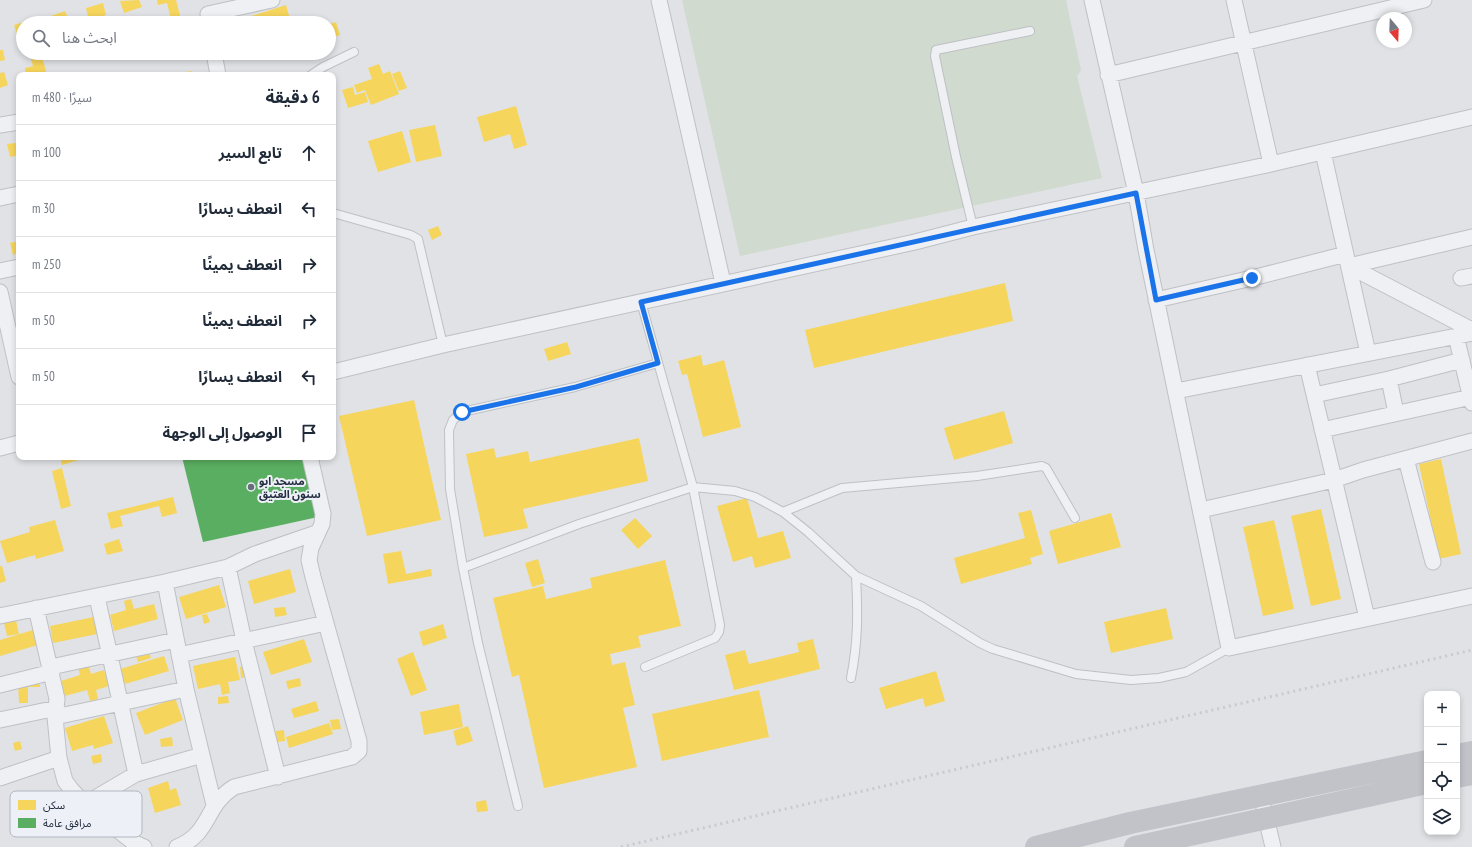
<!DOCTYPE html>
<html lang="ar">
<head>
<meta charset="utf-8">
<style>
	body { margin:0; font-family:"PT Sans Narrow","Noto Sans Arabic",sans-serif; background:#f2f2f3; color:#1f2937; direction:rtl }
	.controls { position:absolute; right:12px; bottom:12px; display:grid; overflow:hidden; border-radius:8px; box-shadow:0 2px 6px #0003 }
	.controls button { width:36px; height:36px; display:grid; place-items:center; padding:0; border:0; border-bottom:1px solid #e0e1e3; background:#fff; color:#1f2937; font:20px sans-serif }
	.compass { position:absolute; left:1376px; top:12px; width:36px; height:36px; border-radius:50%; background:#fff; box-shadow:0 2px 6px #0003; rotate:161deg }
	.stop { position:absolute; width:12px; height:12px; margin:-9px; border:3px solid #1a73e8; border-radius:50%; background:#fff }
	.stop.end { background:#1a73e8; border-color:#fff; box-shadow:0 1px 4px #0008 }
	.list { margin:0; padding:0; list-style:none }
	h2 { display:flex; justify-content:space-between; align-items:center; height:52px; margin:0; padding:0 16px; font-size:17px }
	h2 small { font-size:13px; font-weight:400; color:#747a83 }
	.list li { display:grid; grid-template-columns:26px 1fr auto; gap:12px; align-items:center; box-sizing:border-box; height:56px; padding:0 16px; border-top:1px solid #e0e1e3 }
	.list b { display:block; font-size:15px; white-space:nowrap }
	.list em { font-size:13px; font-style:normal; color:#747a83 }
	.icon { flex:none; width:22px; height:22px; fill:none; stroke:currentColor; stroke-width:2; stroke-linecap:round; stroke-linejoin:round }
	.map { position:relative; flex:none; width:1472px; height:847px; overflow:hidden; direction:ltr }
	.search { position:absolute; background:#fff; box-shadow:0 2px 6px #0003; left:16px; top:16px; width:320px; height:44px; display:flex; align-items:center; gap:10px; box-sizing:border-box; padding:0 14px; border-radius:22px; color:#747a83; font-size:15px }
	.panel { position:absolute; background:#fff; box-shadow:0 2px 6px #0003; left:16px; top:72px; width:320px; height:388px; border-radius:8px; direction:rtl }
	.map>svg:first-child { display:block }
	.green { fill:#d0dacf }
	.homes { fill:#f6d55c }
	.public { fill:#5aae61 }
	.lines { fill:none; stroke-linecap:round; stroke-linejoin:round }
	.lane-casing { stroke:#bec0c4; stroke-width:10 }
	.street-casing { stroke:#bec0c4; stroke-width:17 }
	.lane { stroke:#eff0f3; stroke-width:8 }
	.street { stroke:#eff0f3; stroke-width:15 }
	.secondary { stroke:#c1c3c9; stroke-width:22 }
	.rail { stroke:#c8cace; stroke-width:3; stroke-dasharray:2 4; stroke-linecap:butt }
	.route { stroke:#1a73e8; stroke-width:5 }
	.poi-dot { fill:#666d7b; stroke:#edf0f6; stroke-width:1.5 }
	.labels { text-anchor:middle; stroke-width:4; stroke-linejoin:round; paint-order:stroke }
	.poi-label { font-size:11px; font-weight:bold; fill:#252e41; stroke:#edf0f6; text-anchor:start }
	.key { fill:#edf0f6; stroke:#b1b6c0; stroke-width:1 }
	.key-label { font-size:11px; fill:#252e41 }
</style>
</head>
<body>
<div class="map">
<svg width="1472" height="847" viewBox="0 0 1472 847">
	<rect width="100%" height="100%" fill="#e0e2e6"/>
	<path class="green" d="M682 0H1066L1081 70 1077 76 1102 178 740 256Z"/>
	<path class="homes" d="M139 0 142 7 124 13 120 1Z
		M157 0H176L182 23H172L167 3 158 5Z
		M103 3 106 15 89 21 86 8Z
		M286 5 291 23H243L242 19Z
		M65 11 70 23H54L51 16Z
		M31 20 32 23H23V39L19 40 14 25Z
		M336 22 340 35 329 38V24Z
		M0 50H3L5 60 0 61Z
		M41 53 47 75H26L25 68 33 66 30 56Z
		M127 53H149L129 60Z
		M379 64 383 74 390 71 399 94 371 105 365 90 357 93 354 85 372 79 368 68Z
		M191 71 193 75H177V74Z
		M400 71 407 88 399 91 392 74Z
		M4 72 8 85 0 88V73Z
		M353 87 355 95 365 92 368 102 348 108 342 90Z
		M516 106 527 145 514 149 510 134 484 142 477 117Z
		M435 125 442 156 416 162 409 130Z
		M402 131 411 162 378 172 368 141Z
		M16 143 18 155 10 157 7 144Z
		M438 226 442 235 432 240 428 230Z
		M19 241V253L13 255 10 243Z
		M1005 283 1013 321 814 368 805 330Z
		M567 342 571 354 548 361 544 349Z
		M701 355 703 366 724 360 741 427 703 437 687 374 682 375 678 361Z
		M414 400 441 520 367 536 339 416Z
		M1004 411 1013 443 954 460 944 428Z
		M639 438 648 481 523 509 528 528 484 537 466 454 494 448 496 458 528 451 530 462Z
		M60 457H81L82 459 62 465Z
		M1441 459 1461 554 1439 559 1419 464Z
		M62 468 71 506 61 509 52 471Z
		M173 497 177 513 162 517 159 506 120 516 123 526 111 529 107 513Z
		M747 498 758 538 783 531 791 558 755 568 752 556 733 562 717 506Z
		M1321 509 1341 599 1311 606 1291 516Z
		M1031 510 1043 554 1030 558 1032 564 961 584 954 558 1025 538 1018 513Z
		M1111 513 1121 547 1058 564 1049 531Z
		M635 518 652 536 638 549 621 530Z
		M55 520 64 551 36 559 35 555 7 563 0 541 30 532 29 527Z
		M1274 520 1294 609 1263 616 1243 527Z
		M119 539 123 551 107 555 104 544Z
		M401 551 406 574 431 569 432 576 388 584 383 554Z
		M538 559 545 583 532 587 525 563Z
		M665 560 681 626 638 636 641 647 610 654 612 665 625 662 635 705 623 708 637 767 544 788 519 675 512 677 493 598 543 586 546 599 592 588 590 578Z
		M0 566H2L6 581 0 583Z
		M290 569 296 592 254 604 248 581Z
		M219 585 226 607 186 619 179 597Z
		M131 599 134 609 154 604 158 619 114 631 110 615 126 610 124 601Z
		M285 607 287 615 275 617 274 608Z
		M1166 608 1173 639 1111 653 1104 622Z
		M207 614 210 622 204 624 202 615Z
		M94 617 97 634 53 643 50 626Z
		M16 620 19 634 7 636 4 623Z
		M443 624 447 638 423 646 419 632Z
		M33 630 38 645 0 656V640Z
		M304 639 312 662 271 675 263 652Z
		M813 639 820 669 734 690 725 655 745 650 749 664 799 652 797 643Z
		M146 644 151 658 138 662 133 648Z
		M413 652 427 690 411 696 397 659Z
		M164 656 169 671 125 684 120 669Z
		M86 657 91 674 104 670 109 686 96 690 98 699 90 701 87 690 65 696 61 681 80 675 76 660Z
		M235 657 240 680 228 682 230 693 222 695 220 684 198 689 193 666Z
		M245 666 247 677 241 678 240 667Z
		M936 671 945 701 925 707 923 698 886 709 879 688Z
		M300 678 301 686 288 689 286 681Z
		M39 681 40 687H28V703H19L18 682Z
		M759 690 769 737 662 761 652 714Z
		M228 696 229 703 218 704V697Z
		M175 698 183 720 145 735 136 713Z
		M316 701 319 711 294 718 291 709Z
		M459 704 463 727 424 735 420 712Z
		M104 716 113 743 94 749 93 745 72 751 65 728Z
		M339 719 341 729 332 730 330 720Z
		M329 723 333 734 289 748 286 737Z
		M468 726 473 741 457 746 453 731Z
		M284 730 285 741 277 742 276 731Z
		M172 737 173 746 161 747 160 739Z
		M20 741 22 749 15 751 13 743Z
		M101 754 102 762 93 764 91 756Z
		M168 781 170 790 176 788 181 805 155 813 148 788Z
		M486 800 488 811 477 812 476 802Z"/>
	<path class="public" d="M182 457H305L318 517 203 542Z"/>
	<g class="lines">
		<g class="lane-casing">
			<path id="lane" d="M311 75 323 67 354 52
				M333 213 411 235 418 239 443 345
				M973 227 956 157 935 56 936 50 1030 31
				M641 302 693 487 720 625 719 632 715 638 645 667
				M783 512 842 488 977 476 1042 466 1046 468 1075 518
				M463 568 579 524 693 487 735 491 755 497 783 512 808 532 856 576 921 606 980 643 993 649 1076 674 1131 680 1159 678 1186 672 1229 648
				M851 678C858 642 858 614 856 576
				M518 806 478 643 463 568 450 489 449 430 453 420 462 412 575 387 658 363"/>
		</g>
		<g class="street-casing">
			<path id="street" d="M659 0 723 283
				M1092 0 1136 193 1146 250 1229 648 1472 596
				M1234 0 1271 164
				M208 14 272 0
				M214 53 218 75
				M1108 75 1424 0
				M0 125 19 122
				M1323 152 1368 353
				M0 198 19 194
				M1349 266 1472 330
				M1349 266 1472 237
				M0 271 19 267
				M1461 278 1472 276
				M0 292 19 377
				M1156 300 1252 278 1346 254
				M1456 336 1472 403
				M1307 365 1367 618
				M333 372 443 345 915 242 973 227 1271 164 1472 117
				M1176 391 1472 333
				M1319 394 1389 379
				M1396 413 1389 379 1462 360
				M1322 430 1471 397
				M0 448 19 443
				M1406 459 1433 562
				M1201 510 1334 480 1363 470 1472 441
				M228 567 244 641 278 777
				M165 582 186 689 214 805
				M97 597 136 774
				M36 608 57 699 55 717 59 758 65 781 71 789 85 804 133 842 144 847
				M0 616 165 582 228 567 255 554 316 533
				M179 655 326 623
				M51 667 176 640
				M0 685 52 672
				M55 717 186 689
				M0 720 57 708
				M0 778 59 758
				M85 804 136 774 202 755
				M1264 809 1273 847
				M177 847C211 834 204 806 234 787L352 757 359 751V741L313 577 309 560 311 548 322 524 323 514 310 457"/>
		</g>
		<use href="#lane" class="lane"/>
		<use href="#street" class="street"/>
		<path class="secondary" d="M1457 755 1472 752
			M1457 777 1472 774
			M1036 847 1130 823 1427 761
			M1135 847 1427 783"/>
		<path class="rail" d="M621 847 1472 650"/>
	</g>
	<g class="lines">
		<path class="route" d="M462 412 576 387 658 363 641 302 1136 193 1156 300 1252 278"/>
	</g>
	<circle class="poi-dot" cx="251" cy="487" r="4"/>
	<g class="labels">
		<g class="poi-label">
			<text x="259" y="485">مسجد ابو<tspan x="259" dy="13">سنون العتيق</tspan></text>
		</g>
	</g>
	<rect x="10" y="791" width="132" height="46" rx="6" class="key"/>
	<rect x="18" y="800" width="18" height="10" fill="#f6d55c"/>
	<rect x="18" y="818" width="18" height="10" fill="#5aae61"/>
	<g class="key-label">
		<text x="43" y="809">سكن</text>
		<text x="43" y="827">مرافق عامة</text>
	</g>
</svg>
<div class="controls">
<button>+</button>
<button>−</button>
<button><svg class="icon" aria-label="locate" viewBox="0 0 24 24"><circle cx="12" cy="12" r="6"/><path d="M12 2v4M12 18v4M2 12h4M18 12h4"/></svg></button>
<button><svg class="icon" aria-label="layers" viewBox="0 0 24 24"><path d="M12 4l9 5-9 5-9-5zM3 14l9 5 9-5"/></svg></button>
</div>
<svg class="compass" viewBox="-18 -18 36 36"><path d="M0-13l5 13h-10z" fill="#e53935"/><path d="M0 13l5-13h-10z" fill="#747a83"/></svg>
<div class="stop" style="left:462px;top:412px"></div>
<div class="stop end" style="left:1252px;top:278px"></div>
<div class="search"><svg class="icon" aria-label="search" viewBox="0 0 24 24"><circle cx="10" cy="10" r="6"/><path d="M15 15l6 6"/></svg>ابحث هنا</div>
<section class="panel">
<h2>6 دقيقة<small>سيرًا · 480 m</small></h2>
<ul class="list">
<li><svg class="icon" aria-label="ahead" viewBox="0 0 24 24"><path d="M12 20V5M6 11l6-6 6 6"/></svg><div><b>تابع السير</b></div><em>100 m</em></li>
<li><svg class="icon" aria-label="left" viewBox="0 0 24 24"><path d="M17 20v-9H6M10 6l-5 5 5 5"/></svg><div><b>انعطف يسارًا</b></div><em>30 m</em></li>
<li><svg class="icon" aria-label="right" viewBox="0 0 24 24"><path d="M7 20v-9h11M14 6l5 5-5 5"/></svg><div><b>انعطف يمينًا</b></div><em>250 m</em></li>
<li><svg class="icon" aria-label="right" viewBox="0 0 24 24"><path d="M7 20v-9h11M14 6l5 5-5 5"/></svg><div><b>انعطف يمينًا</b></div><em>50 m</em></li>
<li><svg class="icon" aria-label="left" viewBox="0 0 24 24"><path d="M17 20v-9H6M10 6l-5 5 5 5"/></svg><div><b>انعطف يسارًا</b></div><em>50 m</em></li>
<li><svg class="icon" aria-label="arrive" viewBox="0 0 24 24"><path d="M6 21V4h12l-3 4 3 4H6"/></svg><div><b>الوصول إلى الوجهة</b></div></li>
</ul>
</section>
</div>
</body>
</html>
